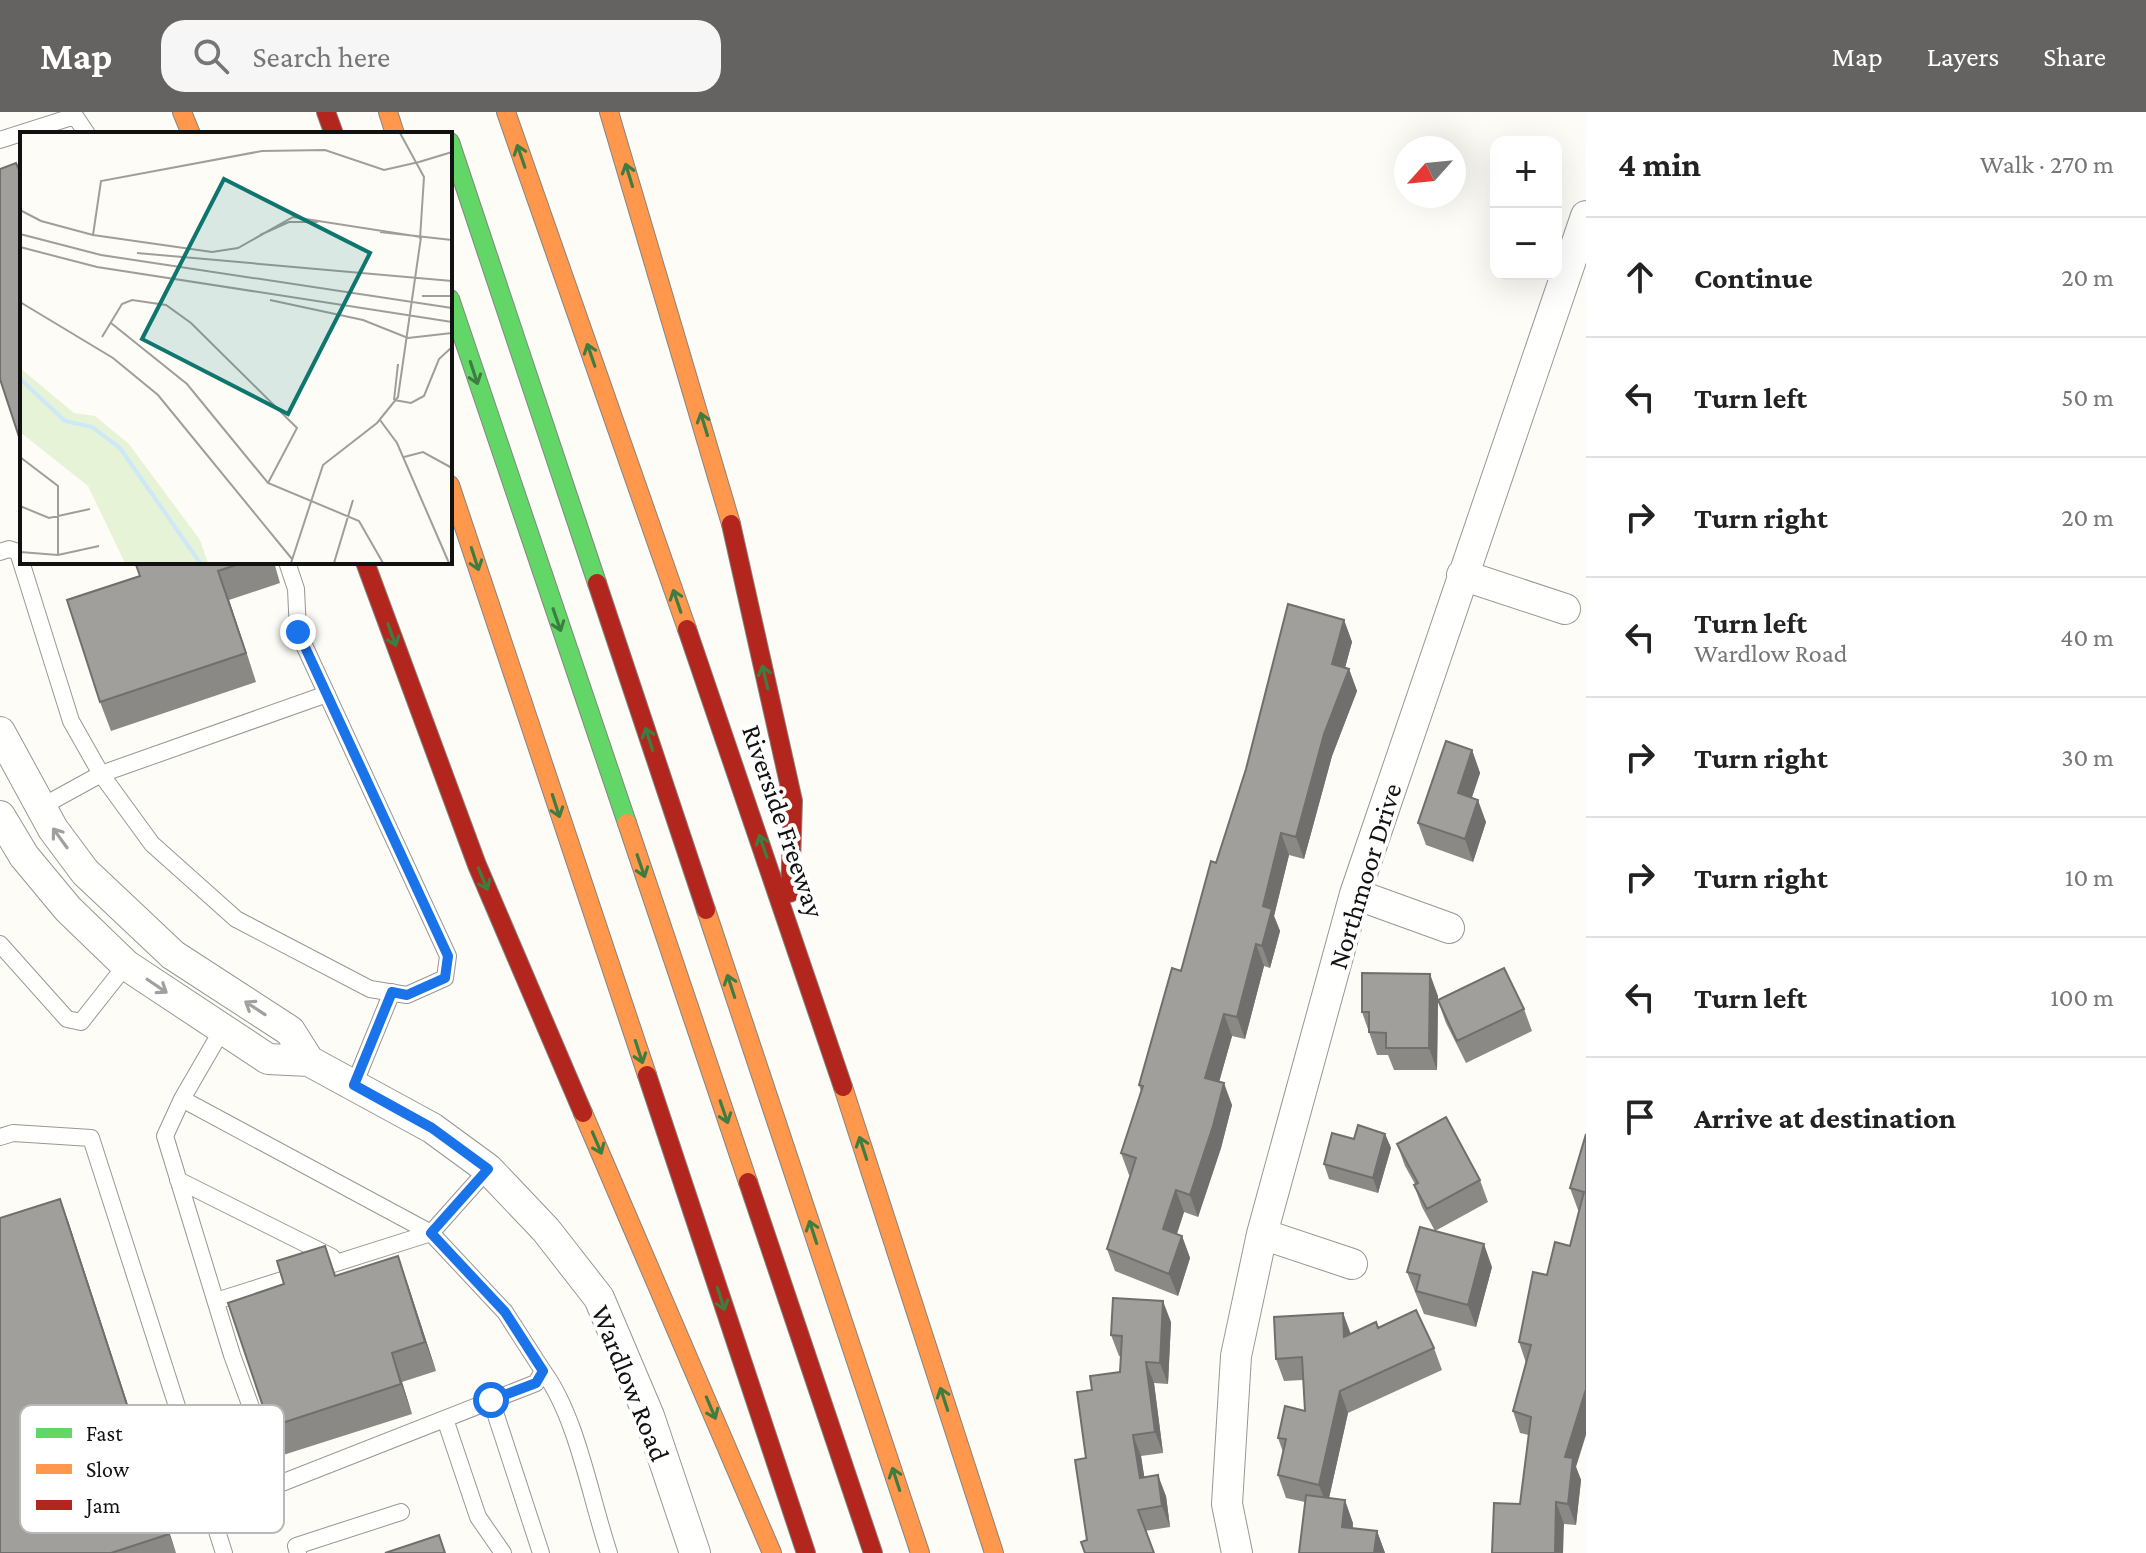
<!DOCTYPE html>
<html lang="en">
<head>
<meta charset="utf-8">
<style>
	body { margin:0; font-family:"Crimson Pro",serif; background:#f6f6f6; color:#222 }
	.controls { position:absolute; right:24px; top:24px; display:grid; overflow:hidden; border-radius:16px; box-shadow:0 8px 32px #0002 }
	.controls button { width:72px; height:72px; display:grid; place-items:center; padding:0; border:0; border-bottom:2px solid #e0e0e0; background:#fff; color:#222; font:40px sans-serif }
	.compass { position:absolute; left:1394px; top:24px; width:72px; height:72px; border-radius:50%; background:#fff; box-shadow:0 8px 32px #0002; rotate:243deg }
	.stop { position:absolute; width:24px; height:24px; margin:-18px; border:6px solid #1a73e8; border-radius:50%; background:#fff }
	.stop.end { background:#1a73e8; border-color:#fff; box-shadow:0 2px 8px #0008 }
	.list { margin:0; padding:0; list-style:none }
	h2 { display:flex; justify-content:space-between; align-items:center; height:104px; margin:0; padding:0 32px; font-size:34px }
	h2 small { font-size:26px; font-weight:400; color:#767676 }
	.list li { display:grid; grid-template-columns:52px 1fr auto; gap:24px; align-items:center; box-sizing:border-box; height:120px; padding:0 32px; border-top:2px solid #e0e0e0 }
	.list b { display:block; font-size:30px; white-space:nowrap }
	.list p { margin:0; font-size:26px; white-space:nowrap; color:#767676 }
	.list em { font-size:26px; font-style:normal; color:#767676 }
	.icon { flex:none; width:44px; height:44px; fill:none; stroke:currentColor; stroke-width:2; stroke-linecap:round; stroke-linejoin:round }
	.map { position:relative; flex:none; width:1586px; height:1441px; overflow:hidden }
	header { display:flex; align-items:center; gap:48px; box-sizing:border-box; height:112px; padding:0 40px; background:#646362; color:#fff }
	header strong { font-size:38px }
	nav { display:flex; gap:44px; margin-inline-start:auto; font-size:28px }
	.search { width:560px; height:72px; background:#f6f6f6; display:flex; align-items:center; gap:20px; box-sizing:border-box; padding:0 28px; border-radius:24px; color:#767676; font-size:30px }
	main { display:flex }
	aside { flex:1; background:#fff }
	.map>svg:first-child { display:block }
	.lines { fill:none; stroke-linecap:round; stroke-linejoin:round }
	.lane-casing { stroke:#979795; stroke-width:18 }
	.street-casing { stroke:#979795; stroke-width:32 }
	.fast-casing { stroke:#858482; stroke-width:20 }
	.slow-casing { stroke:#858482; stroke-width:20 }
	.jam-casing { stroke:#858482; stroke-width:20 }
	.lane { stroke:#fffffe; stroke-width:16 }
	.street { stroke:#fffffe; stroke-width:30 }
	.fast { stroke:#63d668; stroke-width:18 }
	.slow { stroke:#ff974d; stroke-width:18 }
	.jam { stroke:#b3261e; stroke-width:18 }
	.wall { fill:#8a8986 }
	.shaded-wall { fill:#716f6d }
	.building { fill:#a19f9c; stroke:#716f6d; stroke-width:2 }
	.oneway { stroke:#3e7d41 }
	.oneway2 { stroke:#a0a09f }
	.route { stroke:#1a73e8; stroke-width:10 }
	.labels { text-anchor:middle; stroke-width:8; stroke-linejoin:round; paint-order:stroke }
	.street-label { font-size:28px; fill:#111; stroke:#fff }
	.inset-river { fill:none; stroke:#cde8f7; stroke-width:4 }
	.inset-road { fill:none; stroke:#9f9e9b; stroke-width:2 }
	.view { fill:#0f766e; fill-opacity:0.15; stroke:#0f766e; stroke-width:4 }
	.inset-edge { fill:none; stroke:#111; stroke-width:4 }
	.key { fill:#fff; stroke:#b8b8b8; stroke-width:2 }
	.key-label { font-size:22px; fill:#111 }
</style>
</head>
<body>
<header>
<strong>Map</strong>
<div class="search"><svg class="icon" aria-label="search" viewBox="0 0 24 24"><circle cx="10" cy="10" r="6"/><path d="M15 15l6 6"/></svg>Search here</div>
<nav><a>Map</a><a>Layers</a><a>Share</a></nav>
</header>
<main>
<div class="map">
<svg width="1586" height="1441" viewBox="0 0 1586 1441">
	<rect width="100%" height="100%" fill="#fdfcf7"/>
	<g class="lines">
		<g class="lane-casing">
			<path id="lane" d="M0 28 75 4 87 22
				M0 440 9 437 18 440 71 609 101 662 152 732 236 807 370 877 407 883 445 866 448 844 298 520 296 477 287 450
				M41 695 101 662 327 582
				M0 832 67 907 81 910 126 853
				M222 918 182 987 431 1121 488 1057
				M354 973 392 880
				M182 987 165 1024 232 1243 279 1372 536 1271 543 1259 505 1200 431 1121 216 1189
				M0 1025 13 1021 91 1026 224 1441
				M178 1068 332 1145
				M543 1259C577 1305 590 1384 609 1441
				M491 1288 541 1441
				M445 1307 478 1405 503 1441
				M298 1441 296 1434 401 1400"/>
		</g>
		<g class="street-casing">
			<path id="street" d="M1462 463 1565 497
				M0 620 53 717 85 760 173 843 290 919 309 949
				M0 704 24 744 68 797 126 853 268 947 309 949 432 1016 488 1057 546 1118 599 1186 649 1304 695 1441
				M1355 782 1449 816
				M1262 1122 1352 1152
				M1237 1441 1227 1392 1236 1244 1262 1122 1355 782 1586 104"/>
		</g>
		<g class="fast-casing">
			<path id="fast" d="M450 30 597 471
				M450 187 627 711"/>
		</g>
		<g class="slow-casing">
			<path id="slow" d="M182 0 191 22
				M388 0 395 22
				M506 0 687 517
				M609 0 731 412
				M450 373 647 963
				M627 711 748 1070
				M706 798 920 1441
				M843 975 994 1441
				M583 1001 772 1441"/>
		</g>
		<g class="jam-casing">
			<path id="jam" d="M326 0 334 22
				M731 412 793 689 790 781
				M365 450 477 753 583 1001
				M597 471 706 798
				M687 517 843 975
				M647 963 806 1441
				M748 1070 873 1441"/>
		</g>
		<use href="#lane" class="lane"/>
		<use href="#street" class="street"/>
		<use href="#fast" class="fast"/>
		<use href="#slow" class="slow"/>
		<use href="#jam" class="jam"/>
	</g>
	<path class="wall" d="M135 450H274L280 471 229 488 256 570 111 619 100 590 140 464Z
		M1344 508 1352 530 1345 556 1349 557 1357 579 1332 644 1304 747 1289 743 1274 804 1280 819 1270 856 1264 854 1245 927 1232 924 1219 970 1232 993 1221 1036 1198 1105 1184 1100 1177 1122 1182 1124 1190 1146 1178 1184 1115 1159 1107 1137 1130 1063H1129L1121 1041 1141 979 1139 973 1181 859 1216 751Z
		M1472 638 1480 661 1472 685 1486 710 1473 750 1426 733 1418 711Z
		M1438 884V888L1524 897 1532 919 1466 951 1446 911 1438 889 1437 958H1394L1388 943H1377L1362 900Z
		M1385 1022 1391 1036 1378 1081 1329 1067 1324 1052 1354 1027Z
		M1586 1022 1576 1355 1581 1368 1576 1413 1564 1412 1520 1392 1529 1323 1520 1321 1513 1299 1526 1251 1519 1230 1547 1163 1570 1134 1579 1098H1578L1570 1076Z
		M1397 1032 1480 1068 1488 1090 1435 1119 1422 1095 1414 1073 1415 1072 1405 1054Z
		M68 1109 176 1441H0Z
		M1492 1155 1476 1215 1424 1202 1407 1160Z
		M336 1164 408 1173 436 1259 402 1270 412 1302 280 1344 270 1315Z
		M1343 1201 1351 1222 1378 1216 1434 1236 1442 1258 1348 1301 1329 1386 1353 1411V1417L1377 1419 1385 1441H1299L1305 1390 1286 1386 1278 1363 1283 1340 1278 1326 1305 1299 1303 1268 1284 1269 1276 1247Z
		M1171 1210 1168 1272 1154 1271 1163 1341 1141 1344 1144 1365 1166 1384 1170 1415 1087 1428 1086 1346 1092 1278 1120 1260 1121 1244H1119L1111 1223Z"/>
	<path class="shaded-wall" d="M218 459 229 488 256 570 246 541Z
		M1344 508 1352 530 1340 574 1332 552Z
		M1349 557 1357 579 1332 644 1304 747 1296 725 1324 622Z
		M1472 638 1480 661 1466 703 1458 681Z
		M1478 688 1486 710 1473 750 1465 727Z
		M1281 721 1289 743 1274 804 1280 819 1270 856 1262 834 1263 794Z
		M1256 832 1264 854 1245 927 1237 905Z
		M1430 862 1438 884 1437 958 1429 936Z
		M1224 902 1232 924 1214 988 1205 966Z
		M1224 971 1232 993 1221 1036 1198 1105 1190 1083Z
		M1385 1022 1391 1036 1378 1081 1373 1066Z
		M1176 1078 1184 1100 1171 1139 1163 1117Z
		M60 1087 68 1109 176 1441 169 1422Z
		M1182 1124 1190 1146 1178 1184 1169 1162Z
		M1484 1132 1492 1155 1476 1215 1468 1193Z
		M398 1144 408 1173 436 1259 425 1230Z
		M1163 1189 1171 1210 1168 1272 1160 1251Z
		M1343 1201 1351 1224 1344 1225Z
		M392 1241 402 1270 412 1302 401 1272Z
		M1146 1250 1154 1271 1163 1341 1155 1320Z
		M1586 1277V1323L1576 1355 1581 1368 1576 1413 1568 1392 1565 1345Z
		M1340 1279 1348 1301 1327 1395 1319 1373Z
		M1133 1323 1141 1344 1148 1387 1140 1366Z
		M1158 1363 1166 1384 1170 1415 1162 1394Z
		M1345 1388 1353 1411 1350 1438 1342 1415Z
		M1556 1390 1564 1412 1563 1441H1555Z
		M1377 1419 1385 1441H1374Z"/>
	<path class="building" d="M16 51 20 60H22V334L0 267V57Z
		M135 450H245L218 459 246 541 100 590 67 488 140 464Z
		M1288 492 1344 508 1332 552 1349 557 1324 622 1296 725 1281 721 1263 794 1272 797 1262 834 1256 832 1237 905 1224 902 1205 966 1224 971 1213 1014 1190 1083 1176 1078 1163 1117 1182 1124 1169 1162 1107 1137 1136 1046 1121 1041 1143 974 1139 973 1172 856 1181 859 1211 749 1216 751 1246 657Z
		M1446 629 1472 638 1458 681 1478 688 1465 727 1418 711Z
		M1504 856 1524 897 1457 929 1438 888Z
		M1362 861 1430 862 1429 936H1386V921L1369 920V900H1362Z
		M1446 1005 1480 1068 1427 1097 1414 1073 1418 1071 1397 1032Z
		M1358 1013 1385 1022 1373 1066 1324 1052 1332 1021 1354 1027Z
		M1586 1022V1277L1565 1345 1573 1346 1568 1392 1556 1390 1555 1441H1492L1494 1391 1520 1392 1531 1305 1513 1299 1531 1233 1519 1230 1533 1160 1547 1163 1555 1130 1570 1134 1584 1080 1570 1076Z
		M60 1087 169 1422 111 1441H0V1106Z
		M1420 1115 1484 1132 1468 1193 1416 1179 1420 1163 1407 1160Z
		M325 1134 335 1164 398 1144 425 1230 392 1241 401 1272 270 1315 228 1191 284 1172 277 1149Z
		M1113 1186 1163 1189 1160 1251 1146 1250 1155 1320 1133 1323 1140 1366 1158 1363 1162 1394 1138 1398 1154 1441H1085L1081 1430 1087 1428 1075 1348 1086 1346 1077 1280 1092 1278 1090 1264 1120 1260 1122 1224 1111 1223Z
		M1416 1198 1434 1236 1340 1279 1319 1373 1278 1363 1286 1327 1278 1326 1285 1294 1305 1299 1302 1245 1276 1247 1274 1205 1343 1201 1344 1225 1376 1210 1378 1216Z
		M1306 1383 1345 1388 1342 1415 1377 1419 1374 1441H1299Z
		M439 1423 445 1441H385Z"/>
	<defs><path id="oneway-shaft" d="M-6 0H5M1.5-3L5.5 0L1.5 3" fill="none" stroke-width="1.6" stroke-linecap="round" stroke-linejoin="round" transform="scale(2)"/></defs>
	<g class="oneway">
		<use href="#oneway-shaft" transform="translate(521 44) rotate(-109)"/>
		<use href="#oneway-shaft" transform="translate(629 63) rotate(-107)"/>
		<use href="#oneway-shaft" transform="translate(591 243) rotate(-109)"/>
		<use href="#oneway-shaft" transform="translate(474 261) rotate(72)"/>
		<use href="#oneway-shaft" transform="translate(704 312) rotate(-107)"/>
		<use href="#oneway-shaft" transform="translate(475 447) rotate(72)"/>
		<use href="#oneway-shaft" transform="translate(677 489) rotate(-109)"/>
		<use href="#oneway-shaft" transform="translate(557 508) rotate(71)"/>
		<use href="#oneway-shaft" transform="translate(392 523) rotate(70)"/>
		<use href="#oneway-shaft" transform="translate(765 565) rotate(-103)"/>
		<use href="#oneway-shaft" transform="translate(649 627) rotate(-108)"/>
		<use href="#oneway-shaft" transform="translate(556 694) rotate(72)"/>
		<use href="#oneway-shaft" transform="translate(763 734) rotate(-109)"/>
		<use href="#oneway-shaft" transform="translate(641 754) rotate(71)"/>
		<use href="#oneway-shaft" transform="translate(483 767) rotate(67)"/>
		<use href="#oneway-shaft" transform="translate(731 874) rotate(-108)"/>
		<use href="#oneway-shaft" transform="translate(639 940) rotate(72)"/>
		<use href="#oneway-shaft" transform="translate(724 1000) rotate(71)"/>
		<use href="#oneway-shaft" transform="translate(597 1031) rotate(67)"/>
		<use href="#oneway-shaft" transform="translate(863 1036) rotate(-108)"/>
		<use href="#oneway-shaft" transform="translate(813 1120) rotate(-108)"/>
		<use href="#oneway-shaft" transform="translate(721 1187) rotate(72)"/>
		<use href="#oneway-shaft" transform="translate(944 1287) rotate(-108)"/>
		<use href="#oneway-shaft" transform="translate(711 1296) rotate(67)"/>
		<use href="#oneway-shaft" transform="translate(896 1367) rotate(-108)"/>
	</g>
	<g class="oneway2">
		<use href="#oneway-shaft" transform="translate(60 726) rotate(-126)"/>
		<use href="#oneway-shaft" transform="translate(157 874) rotate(34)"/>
		<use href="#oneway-shaft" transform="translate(255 896) rotate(-147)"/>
	</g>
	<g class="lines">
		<path class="route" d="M298 520 448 844 445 866 407 883 392 880 354 973 432 1016 488 1057 431 1121 505 1200 543 1259 536 1271 491 1288"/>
	</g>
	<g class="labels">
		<g class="street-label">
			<text transform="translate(784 709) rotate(71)" y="10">Riverside Freeway</text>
			<text transform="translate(1364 764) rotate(-73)" y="10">Northmoor Drive</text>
			<text transform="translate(631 1271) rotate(68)" y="10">Wardlow Road</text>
		</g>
	</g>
	<g transform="translate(20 20)">
		<rect width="432" height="432" fill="#fdfcf7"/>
		<path d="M0 236 54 281 75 284 109 312 180 408 188 431H105L68 354 0 300Z" fill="#e7f3d7"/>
		<path class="inset-river" d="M0 247 45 289 72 295 100 316 180 431"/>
		<path class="inset-road" d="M380 1 404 45 400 107M399 30 432 20M0 78 21 89 73 103 192 120 218 116 273 85 401 105M360 100 432 108M0 102 81 123 432 176M73 103 81 49 242 19 305 18 364 38 399 30M240 103 269 90H298M0 115 77 135 432 190M117 121 432 149M402 164H432M250 168 343 188 388 206 432 201M0 170 93 226 138 263 272 427M91 191 167 252 248 351 339 389 363 431M82 205 102 172 112 168 146 173 171 191 277 296 248 351M374 268 378 232M374 268 391 271 404 264 419 227 432 215M360 288 377 311 429 431M0 325 38 354V423M384 325 403 320 432 336M0 374 29 386 70 377M0 420 38 423 79 414M271 431 303 333 357 291 378 265 401 105M314 431 333 368"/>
		<path class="view" d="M204 47 350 121 268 282 122 207Z"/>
		<rect width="432" height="432" class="inset-edge"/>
	</g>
	<rect x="20" y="1293" width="264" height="128" rx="12" class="key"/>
	<rect x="36" y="1316" width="36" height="10" fill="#63d668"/>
	<rect x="36" y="1352" width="36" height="10" fill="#ff974d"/>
	<rect x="36" y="1388" width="36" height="10" fill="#b3261e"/>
	<g class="key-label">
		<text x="86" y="1329">Fast</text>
		<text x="86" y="1365">Slow</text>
		<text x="86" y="1401">Jam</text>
	</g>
</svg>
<div class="controls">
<button>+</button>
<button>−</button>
</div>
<svg class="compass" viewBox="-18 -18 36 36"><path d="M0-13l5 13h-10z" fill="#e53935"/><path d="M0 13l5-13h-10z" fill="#767676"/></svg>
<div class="stop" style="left:491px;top:1288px"></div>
<div class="stop end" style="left:298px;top:520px"></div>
</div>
<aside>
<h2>4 min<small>Walk · 270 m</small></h2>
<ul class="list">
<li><svg class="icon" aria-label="ahead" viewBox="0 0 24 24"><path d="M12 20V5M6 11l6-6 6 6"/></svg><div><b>Continue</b></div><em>20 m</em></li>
<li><svg class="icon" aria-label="left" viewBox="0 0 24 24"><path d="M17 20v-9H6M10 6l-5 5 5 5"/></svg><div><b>Turn left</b></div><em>50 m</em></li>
<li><svg class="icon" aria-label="right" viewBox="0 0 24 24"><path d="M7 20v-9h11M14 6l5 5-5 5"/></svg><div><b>Turn right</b></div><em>20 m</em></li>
<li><svg class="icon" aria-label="left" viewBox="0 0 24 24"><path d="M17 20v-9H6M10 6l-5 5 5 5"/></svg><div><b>Turn left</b><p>Wardlow Road</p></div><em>40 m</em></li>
<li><svg class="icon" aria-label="right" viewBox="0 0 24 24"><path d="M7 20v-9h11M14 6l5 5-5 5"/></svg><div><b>Turn right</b></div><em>30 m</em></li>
<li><svg class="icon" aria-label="right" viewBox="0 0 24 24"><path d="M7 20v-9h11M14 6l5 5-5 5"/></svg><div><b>Turn right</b></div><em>10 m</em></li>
<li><svg class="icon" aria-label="left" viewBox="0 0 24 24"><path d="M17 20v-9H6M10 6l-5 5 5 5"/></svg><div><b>Turn left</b></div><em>100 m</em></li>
<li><svg class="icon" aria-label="arrive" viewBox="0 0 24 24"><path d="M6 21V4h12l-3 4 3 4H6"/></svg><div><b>Arrive at destination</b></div></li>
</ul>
</aside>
</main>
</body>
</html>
